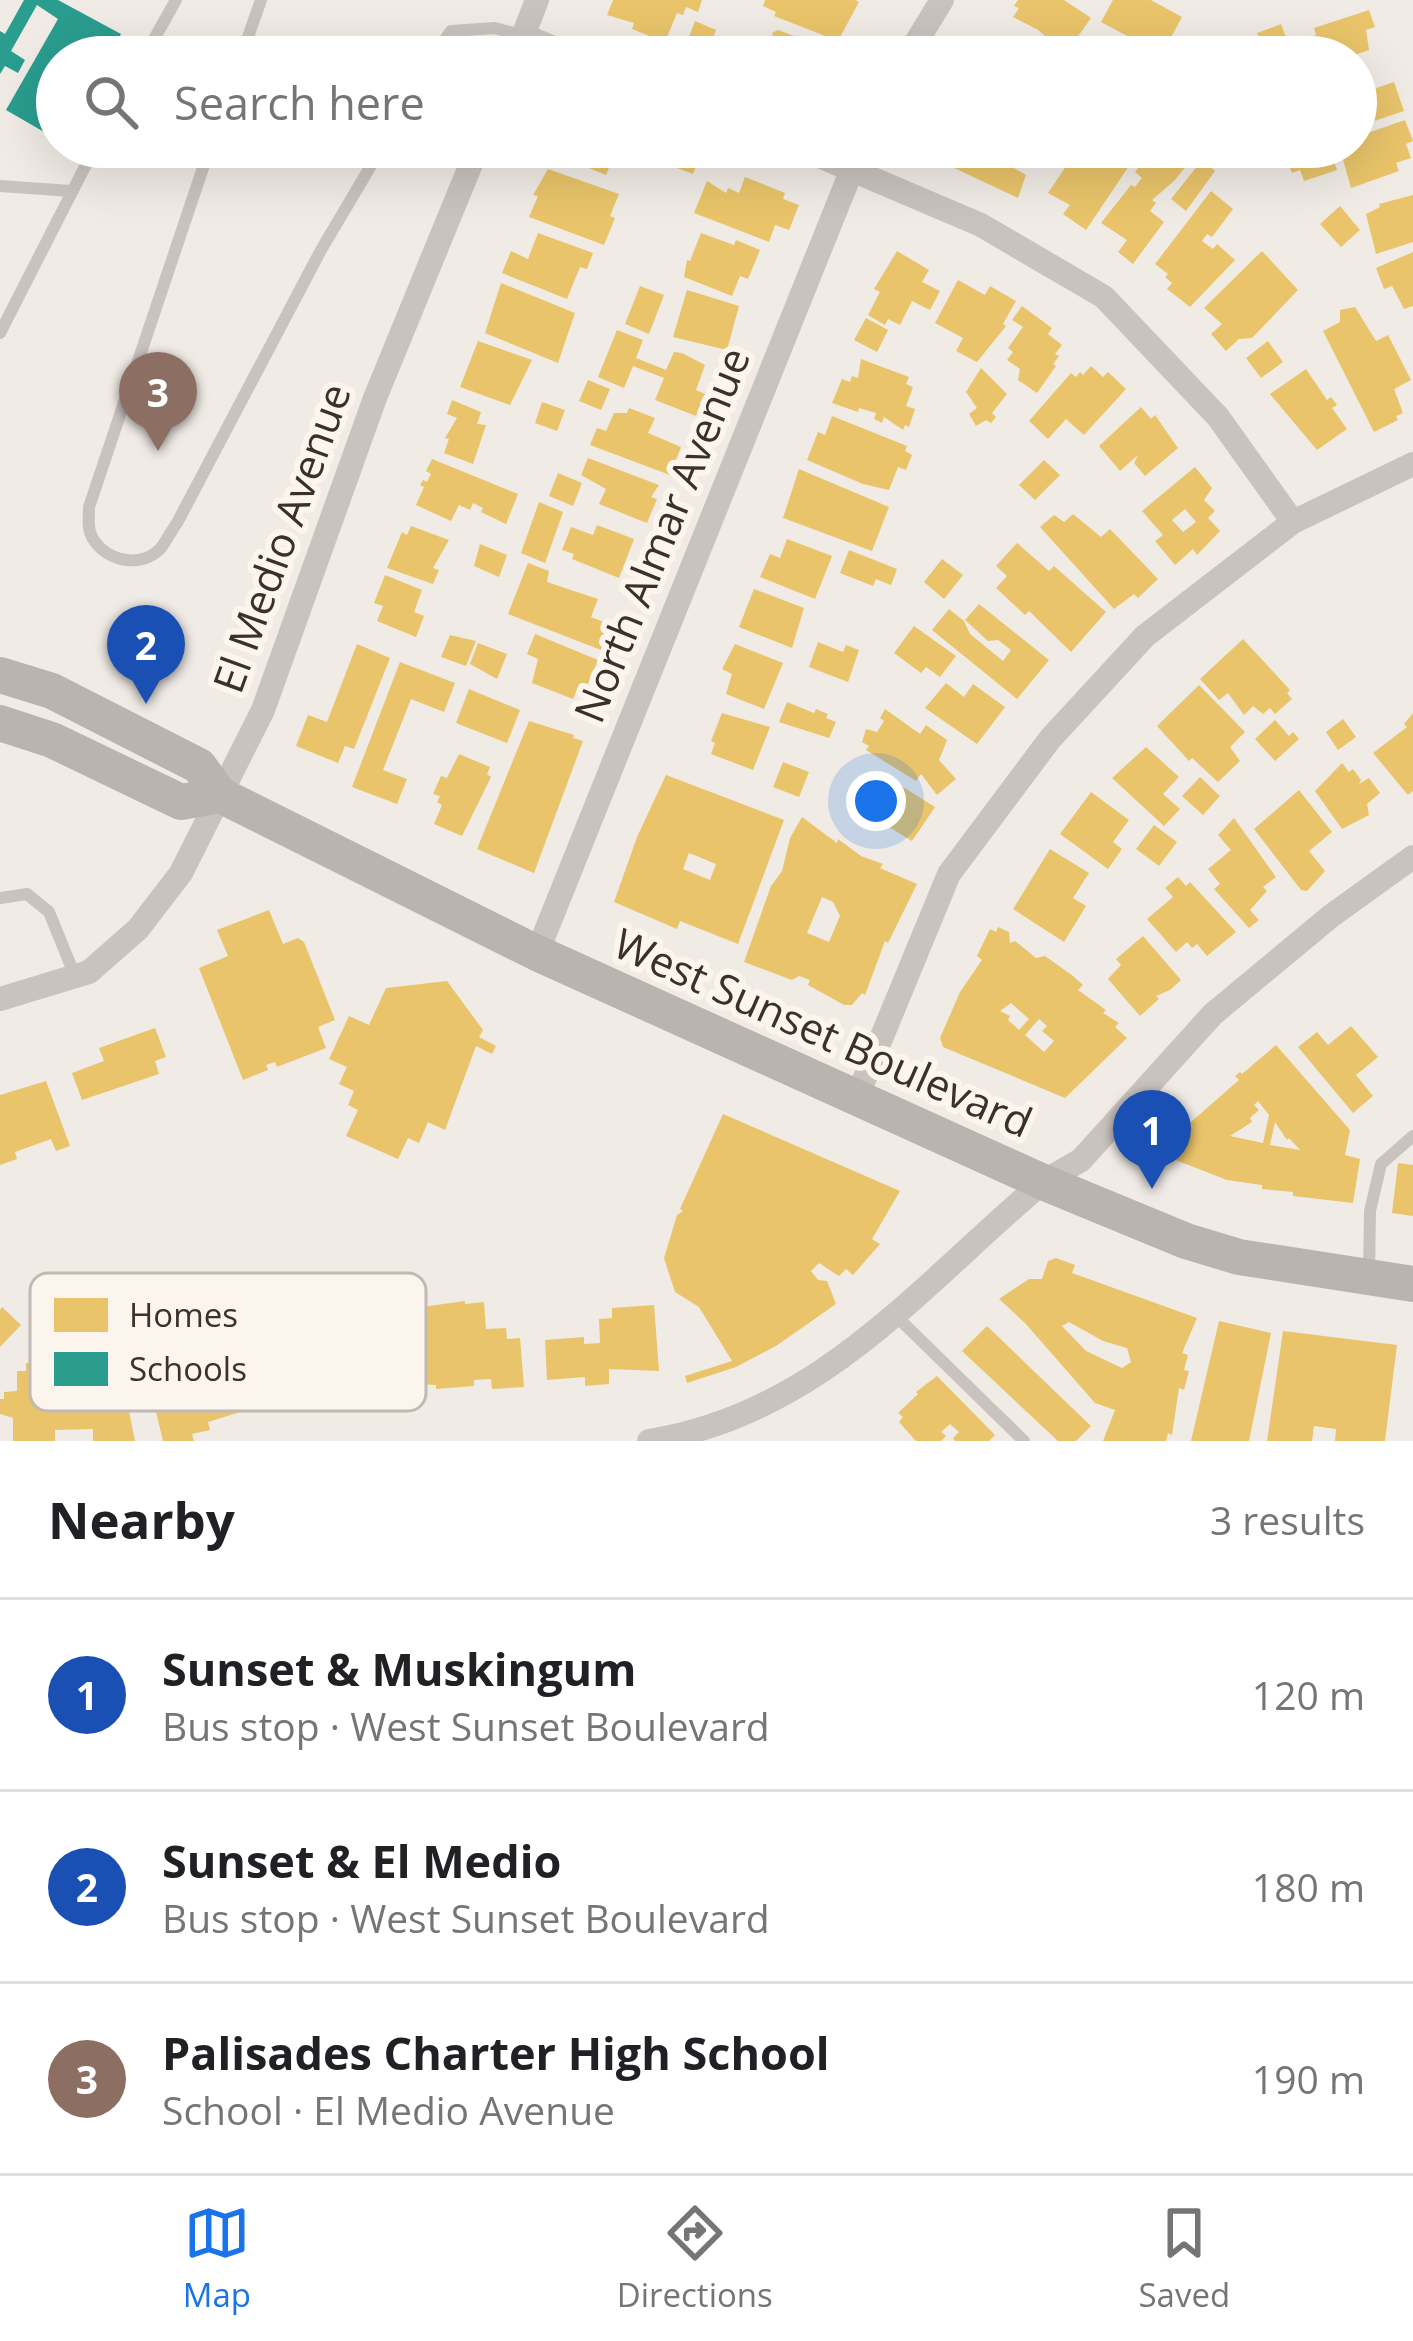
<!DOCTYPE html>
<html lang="en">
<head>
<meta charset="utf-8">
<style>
	body { margin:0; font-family:"Open Sans",sans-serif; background:#f6f6f6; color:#202124 }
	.you { position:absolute; left:876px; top:801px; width:42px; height:42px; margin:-30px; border:9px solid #fff; border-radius:50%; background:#1a73e8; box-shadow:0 0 0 18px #1a73e833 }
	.badge { display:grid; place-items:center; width:78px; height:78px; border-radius:50%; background:#1a73e8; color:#fff; font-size:39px; font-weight:700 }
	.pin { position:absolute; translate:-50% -99px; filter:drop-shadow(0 3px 6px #0008) }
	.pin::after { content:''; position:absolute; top:63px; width:42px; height:36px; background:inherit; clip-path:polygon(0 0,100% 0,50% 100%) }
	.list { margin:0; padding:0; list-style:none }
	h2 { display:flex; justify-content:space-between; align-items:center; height:156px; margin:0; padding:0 48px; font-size:51px }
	h2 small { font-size:39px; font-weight:400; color:#757577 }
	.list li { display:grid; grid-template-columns:78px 1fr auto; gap:36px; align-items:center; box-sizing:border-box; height:192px; padding:0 48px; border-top:3px solid #e0e0e0 }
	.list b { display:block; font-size:45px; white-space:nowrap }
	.list p { margin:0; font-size:39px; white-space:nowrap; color:#757577 }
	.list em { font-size:39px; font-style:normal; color:#757577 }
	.icon { flex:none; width:66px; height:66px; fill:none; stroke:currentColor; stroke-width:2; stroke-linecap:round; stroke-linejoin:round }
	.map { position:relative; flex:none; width:1413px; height:1441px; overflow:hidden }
	.search { position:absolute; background:#fff; box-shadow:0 12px 48px #0002; left:36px; right:36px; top:36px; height:132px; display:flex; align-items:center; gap:30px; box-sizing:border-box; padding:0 42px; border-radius:66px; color:#757577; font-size:45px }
	.sheet { height:732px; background:#fff }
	nav { display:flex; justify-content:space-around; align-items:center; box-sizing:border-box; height:168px; border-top:3px solid #e0e0e0; background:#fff; font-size:33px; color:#757577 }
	nav a { display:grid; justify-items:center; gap:6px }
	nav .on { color:#1a73e8 }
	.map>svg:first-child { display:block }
	.homes { fill:#e9c46a; fill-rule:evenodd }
	.schools { fill:#2a9d8f }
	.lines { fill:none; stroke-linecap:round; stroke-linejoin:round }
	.lane { stroke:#c9c3be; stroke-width:12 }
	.street { stroke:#c9c3be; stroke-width:24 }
	.secondary { stroke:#bab3ae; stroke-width:36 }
	.labels { text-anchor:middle; stroke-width:12; stroke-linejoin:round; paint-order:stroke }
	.street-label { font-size:42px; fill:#3b302b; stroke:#fbf5ee }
	.key { fill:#fbf5ee; stroke:#c1bab4; stroke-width:3 }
	.key-label { font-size:33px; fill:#3b302b }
</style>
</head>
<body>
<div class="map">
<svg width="1413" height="1441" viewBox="0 0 1413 1441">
	<rect width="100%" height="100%" fill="#f0ebe5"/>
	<path class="homes" d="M613 0H702L698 12 686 7 683 15 677 13 665 42 632 29 634 23 607 15Z
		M765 0H855L859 2 838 41 774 16 776 12 763 6Z
		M1018 0H1064L1091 18 1069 49 1058 47 1038 30 1013 17 1019 8 1014 6Z
		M1113 0H1151L1182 17 1163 52 1156 47 1155 51 1101 22Z
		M1369 10 1375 27 1366 30 1369 50 1349 57H1304L1299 41 1316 35 1314 28Z
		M695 21 716 30 706 56 685 48Z
		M1281 24 1290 48 1265 56 1257 33Z
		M778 30 834 51 832 57H782L786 47 775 42 772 33Z
		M730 36 753 46 748 57H721Z
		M1247 37 1254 57H1218L1221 45Z
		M994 38 1027 57H983Z
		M1394 82 1404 111 1356 127V95Z
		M1405 120 1413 141 1406 144 1411 158 1396 163 1399 171 1351 188 1342 156 1333 159 1337 170 1304 181 1300 170 1292 173 1287 161 1297 158 1295 154 1314 147H1356V137Z
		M563 147H627L623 156 615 153 606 175 569 160 572 151Z
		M640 147H670L664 162 638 152Z
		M675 147H703L693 174 669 165Z
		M940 147H1011L1007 164 1026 175 1018 198 935 159Z
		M1079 147H1116L1133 160 1086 230 1063 214 1070 205 1048 193Z
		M1155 147 1199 150 1175 180 1152 200 1156 203 1150 211 1164 222 1133 264 1118 252 1127 240 1101 223 1131 185 1135 187 1142 178 1135 172Z
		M1202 160 1215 171 1186 211 1171 199Z
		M548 169 619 194 610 216 615 218 604 245 529 217 538 196 533 195Z
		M745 177 785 193 783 199 799 205 789 230 775 225 769 242 694 213 707 181 726 193 728 188 739 193Z
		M1211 191 1233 209 1212 237 1207 234 1202 241 1213 249 1217 244 1235 260 1190 307 1167 289 1172 283 1165 277 1168 274 1155 264Z
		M1413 195V242L1376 254 1366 214 1380 207 1379 204Z
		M1340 206 1360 230 1341 247 1320 224Z
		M538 233 593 253 587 269 580 267 567 299 502 273 511 251 528 259Z
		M701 233 734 245 736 240 760 250 748 279 740 276 732 296 684 277 687 260 690 261Z
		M897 251 929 270 922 282 940 291 930 310 912 301 900 325 888 319 885 325 868 315 880 292 874 289Z
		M1262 251 1298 290 1252 338 1239 339 1226 351 1211 334 1222 324 1204 308Z
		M1413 252V306L1404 309 1392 286 1384 289 1376 268Z
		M958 280 985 295 990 286 1016 301 1003 324 1006 326 977 362 956 351 963 338 935 323Z
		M501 283 575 313 558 363 485 333Z
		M640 286 664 295 649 334 625 324Z
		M687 290 739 306 727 350 673 337Z
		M1022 306 1052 328 1048 334 1062 345 1055 354 1059 356 1053 364 1056 366 1037 393 1018 380 1020 369 1007 360 1013 352 1008 348 1023 327 1012 320Z
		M1355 307 1376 341 1388 335 1411 380 1394 389 1403 413 1396 416 1398 420 1374 432 1323 331 1340 322V310Z
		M866 318 888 330 877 352 854 340Z
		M617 330 643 340 636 358 666 370 674 352 682 353 705 365 696 390 705 394 696 416 655 400 664 378 633 366 624 388 598 377Z
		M478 341 532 360 510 405 460 387Z
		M1268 341 1283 362 1261 378 1246 358Z
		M861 359 909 377 906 384 913 387 906 406 915 409 909 427 905 425 903 430 884 417 882 423 874 419 876 413 859 408 858 412 832 403 842 379 850 382 852 376 858 378Z
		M1091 366 1103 377 1108 372 1126 389 1084 435 1066 419 1048 439 1029 421 1071 373 1076 377 1080 372 1083 375Z
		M981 368 1007 394 992 413 996 417 991 423 986 420 976 426 969 414 977 408 966 392Z
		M1306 369 1327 400 1331 397 1337 405 1332 408 1347 429 1317 450 1270 394Z
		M588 380 610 389 601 410 579 401Z
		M452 400 481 412 477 424 486 425 473 464 444 453 449 439 445 438 457 418 447 414Z
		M542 402 565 410 557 431 535 423Z
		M1141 407 1151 419 1155 415 1178 448 1145 476 1134 463 1138 455 1120 471 1099 446Z
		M629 408 655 418 648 433 681 447 670 475 590 445 597 428 606 431 614 413H627Z
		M832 416 907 446 905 451 912 455 906 470 898 467 889 490 863 484 807 460 818 432 825 435Z
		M588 458 659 485 651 497 657 499 647 523 599 504 606 489 581 475Z
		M432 459 518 494 506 524 481 512 483 508 473 503 470 510 459 505 451 521 416 505 424 487 420 485 423 480 427 482 431 474 426 471Z
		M1044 460 1060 475 1035 500 1019 485Z
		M1195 467 1212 488 1204 500 1215 511 1208 518 1220 531 1197 555 1193 549 1175 565 1155 541 1163 535 1142 511ZM1185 509 1196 522 1183 532 1172 520Z
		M799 469 889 507 872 551 783 518Z
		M558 473 582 483 573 506 549 496Z
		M539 502 563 512 545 563 521 553Z
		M1073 514 1101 537 1110 529 1158 579 1138 598 1134 594 1114 609 1040 527 1054 515 1064 522Z
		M597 525 634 539 619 578 572 559 574 554 562 550 571 527 593 535Z
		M411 526 449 540 433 568 439 570 433 584 387 568 402 532 407 535Z
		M787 539 832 556 815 599 760 577 770 554 780 558Z
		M1017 543 1049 571 1054 566 1106 612 1071 652 1029 611 1025 615 996 588 1007 576 996 566Z
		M480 544 507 555 499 577 474 566Z
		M849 550 897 569 891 585 876 579 873 586 840 573Z
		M942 559 963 575 944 599 924 582Z
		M528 563 549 571 547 582 598 599 591 617 611 625 601 650 508 614Z
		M385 575 422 590 414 612 424 616 416 637 377 621 383 606 374 603Z
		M754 589 804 608 792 648 739 627Z
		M979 604 1049 660 1017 699 932 630 949 609 964 621 970 634 1003 661 1011 650 998 640 988 641 965 620Z
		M914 626 956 656 940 677 926 667 921 673 894 653Z
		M535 634 598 660 587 686 580 683 573 699 532 683 538 659 527 654Z
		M450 635 476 641 466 666 441 657Z
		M1243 639 1290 690 1287 693 1292 699 1275 714 1270 708 1263 714 1253 706 1244 715 1228 693 1219 700 1200 679Z
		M818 642 843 652 846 645 859 650 848 682 809 667Z
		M478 643 507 654 497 679 470 664Z
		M357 644 390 658 354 749 345 746 338 763 296 746 308 715 327 722Z
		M735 644 783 663 764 709 726 694 732 674 722 669Z
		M400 662 455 683 444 712 411 699 383 770 407 779 397 804 352 787Z
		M946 683 964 697 973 684 1005 707 977 744 925 708Z
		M1199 685 1245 732 1230 747 1240 761 1218 782 1192 758 1189 761 1157 726Z
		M469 689 520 710 507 743 456 723Z
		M787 702 814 713 816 709 828 714 826 718 836 722 829 738 779 722Z
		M885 709 920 734 926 725 947 740 939 760 956 779 937 795 921 774 916 781 866 750 869 746 862 742 866 729 877 732 884 721 880 718Z
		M722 713 770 727 753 770 711 754 715 743 711 741Z
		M1413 713V791L1408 795 1373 753 1407 727 1404 724Z
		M1343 719 1356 737 1338 750 1326 732Z
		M1275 720 1289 736 1293 732 1299 739 1275 761 1255 739Z
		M529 721 574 735 573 738 583 741 534 873 477 849Z
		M1146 747 1179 777 1163 794 1180 809 1164 826 1112 778Z
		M459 754 490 767 487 774 491 777 462 836 434 824 442 805 437 802 440 796 433 794 441 776 447 778Z
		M783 762 809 772 799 797 773 787Z
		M1342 763 1349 772 1353 769 1361 780 1359 784 1369 778 1380 793 1367 804 1369 815 1342 829 1315 791Z
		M666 775 784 820 738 944 680 921 677 929 614 902 637 837ZM689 853 716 864 710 880 683 869Z
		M1200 777 1220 796 1203 815 1182 796Z
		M895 782 935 807 912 841 868 814 874 804 867 799 876 783 890 791Z
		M1299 790 1332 832 1309 851 1325 871 1307 891 1301 890 1254 829Z
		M1091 792 1129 820 1113 842 1122 849 1108 869 1060 834Z
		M802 817 837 843 838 839 861 856 883 864 880 868 917 884 888 943 885 941 865 995 862 993 852 1005H844L808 985 810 980 799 976 792 980 744 962 771 886 782 871 790 838ZM822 897 833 902 840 916 829 942 807 933Z
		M1234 818 1276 877 1263 887 1267 891 1250 910 1259 920 1249 928 1214 889 1220 884 1208 869 1231 850 1218 835Z
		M1154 825 1177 842 1159 866 1136 849Z
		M1050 849 1089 873 1073 898 1086 906 1064 942 1013 909Z
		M1178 877 1186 886 1190 882 1236 932 1207 956 1197 944 1192 948 1187 942 1176 952 1147 919 1173 897 1165 888Z
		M269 910 283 944 298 938 304 942 335 1020 318 1027 326 1048 277 1067 275 1062 266 1065 268 1070 243 1080 199 968 228 956 217 930Z
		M998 927 1009 932 1010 943 1015 941 1036 958 1045 956 1073 976 1083 985 1078 990 1106 1010 1103 1013 1119 1023 1115 1027 1127 1038 1065 1098 943 1047 940 1038 960 992 982 960 977 956 990 929 996 932ZM1011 1003 1029 1019 1019 1030 1008 1020 1010 1016 1000 1011ZM1039 1019 1047 1026 1042 1031 1054 1041 1044 1052 1025 1035Z
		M1143 936 1181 980 1170 990 1156 996 1159 999 1140 1016 1108 979 1121 965 1116 959Z
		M447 981 483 1030 479 1037 496 1046 492 1054 476 1046 445 1130 428 1122 419 1143 408 1138 398 1159 346 1136 358 1110 348 1105 354 1091 339 1084 347 1067 329 1059 349 1016 369 1025 386 988Z
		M1351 1026 1378 1057 1356 1075 1373 1096 1353 1113 1298 1047 1317 1032 1328 1045Z
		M155 1028 166 1057 155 1061 159 1074 82 1100 72 1073 104 1061 99 1048Z
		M1276 1045 1350 1130 1345 1155 1360 1159 1353 1203 1293 1196V1192L1262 1189V1185L1227 1180 1173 1159 1159 1150 1239 1080 1235 1076 1240 1072 1242 1074ZM1258 1101 1269 1115 1263 1143 1230 1136 1252 1122 1250 1118 1259 1110 1254 1105ZM1275 1122 1287 1140 1289 1138 1300 1150 1270 1145Z
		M46 1081 70 1146 56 1151 51 1139 15 1152 17 1159 0 1165V1095Z
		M723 1114 900 1191 872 1239 880 1244 853 1275 846 1269 839 1276 819 1263 811 1271 818 1280 827 1281 836 1304 776 1346 736 1367 687 1383 685 1376 732 1361 699 1307 675 1292 664 1258 677 1215 683 1211 680 1209Z
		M1398 1163 1413 1165V1216L1392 1213Z
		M1056 1258 1075 1265 1072 1273 1197 1318 1182 1353 1188 1355 1184 1370 1189 1371 1184 1390 1179 1388 1172 1435 1168 1433 1166 1441H1103L1115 1410 1095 1403 1025 1323 999 1299 1029 1279H1042L1048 1261ZM1069 1322 1103 1341 1127 1348 1131 1362 1122 1368 1086 1351 1062 1326Z
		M465 1301V1304L484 1302 486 1329 506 1328 507 1339 520 1338 524 1387 492 1389 491 1379 474 1380V1386L436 1389V1385L420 1384 417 1351H413L412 1335H416L414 1308Z
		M654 1305 659 1371 609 1369V1384L585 1386V1377L547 1380 545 1340 584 1337V1344L600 1343 599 1319 612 1318V1308Z
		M2 1307 21 1325 0 1347V1310Z
		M1219 1321 1271 1333 1249 1441H1191Z
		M987 1326 1091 1426 1076 1441H1058L962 1351Z
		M1283 1331 1397 1345 1385 1441H1335L1336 1429 1314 1426 1312 1441H1267Z
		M207 1332 209 1340 237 1333 238 1341 246 1339 259 1406 208 1422 210 1430 192 1434 194 1441H163L141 1350 195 1343 193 1336Z
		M26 1363H43V1369H52V1374L97 1373 96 1368 121 1371 135 1441H93V1429L55 1430V1441H13V1418L0 1414V1399H4V1392L17 1391V1371H26Z
		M937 1376 995 1435 989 1441H955L953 1438 959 1432 950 1424 941 1432 946 1436 941 1441H916L899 1422 903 1417 898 1413 918 1394 916 1392Z"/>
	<path class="schools" d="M24 0H58L121 34 113 49 103 44 96 57H57V126L51 136 6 110 58 19 37 5 11 51 25 60 18 73 5 66 0 74V31L5 34Z"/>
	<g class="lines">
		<path class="lane" d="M144 57 176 0
			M241 57 261 0
			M433 57 451 31 495 28 524 36
			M210 147 89 507C89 517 87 528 92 537 105 561 140 569 160 549 166 542 171 531 177 523L321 250 382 147
			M0 186 71 191
			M0 333 95 147
			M0 898 27 894 49 912 75 976
			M1369 1275 1370 1211 1381 1164 1413 1136
			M895 1315 1024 1441"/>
		<path class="street" d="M524 36 576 57
			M515 57 537 0
			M907 57 942 0
			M798 147 981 225 1104 297 1218 417 1293 522
			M537 953 861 147
			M0 999 89 972 138 929 181 873 263 710 375 398 478 147
			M857 1097 949 874 1050 739 1145 636 1293 522 1413 464
			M649 1441C819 1414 919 1287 1043 1182L1081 1160 1213 1014 1331 916 1413 857"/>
		<path class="secondary" d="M0 675 52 691 199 766 220 795 537 953 1043 1182 1186 1241 1239 1257 1413 1284
			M0 723 52 740 181 802 220 795"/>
	</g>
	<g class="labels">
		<g class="street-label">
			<text transform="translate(662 535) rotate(-68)" y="15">North Almar Avenue</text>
			<text transform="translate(282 538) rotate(-70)" y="15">El Medio Avenue</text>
			<text transform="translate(823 1033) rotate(24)" y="15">West Sunset Boulevard</text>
		</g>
	</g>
	<rect x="30" y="1273" width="396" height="138" rx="18" class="key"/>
	<rect x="54" y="1298" width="54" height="34" fill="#e9c46a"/>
	<rect x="54" y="1352" width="54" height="34" fill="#2a9d8f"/>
	<g class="key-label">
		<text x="129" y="1327">Homes</text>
		<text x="129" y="1381">Schools</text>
	</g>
</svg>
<div class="you"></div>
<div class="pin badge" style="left:1152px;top:1189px;background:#1a4fb4">1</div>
<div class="pin badge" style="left:146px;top:704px;background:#1a4fb4">2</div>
<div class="pin badge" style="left:158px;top:451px;background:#8d6e63">3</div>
<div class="search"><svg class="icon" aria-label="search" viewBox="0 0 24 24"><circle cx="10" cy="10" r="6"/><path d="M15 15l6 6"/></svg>Search here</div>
</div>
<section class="sheet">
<h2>Nearby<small>3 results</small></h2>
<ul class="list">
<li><span class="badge" style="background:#1a4fb4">1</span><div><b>Sunset &amp; Muskingum</b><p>Bus stop · West Sunset Boulevard</p></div><em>120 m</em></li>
<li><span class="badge" style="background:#1a4fb4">2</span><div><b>Sunset &amp; El Medio</b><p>Bus stop · West Sunset Boulevard</p></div><em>180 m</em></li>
<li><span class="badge" style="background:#8d6e63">3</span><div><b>Palisades Charter High School</b><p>School · El Medio Avenue</p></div><em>190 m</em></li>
</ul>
</section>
<nav>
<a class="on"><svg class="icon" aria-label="map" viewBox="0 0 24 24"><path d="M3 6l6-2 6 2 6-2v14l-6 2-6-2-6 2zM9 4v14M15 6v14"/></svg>Map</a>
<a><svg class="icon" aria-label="directions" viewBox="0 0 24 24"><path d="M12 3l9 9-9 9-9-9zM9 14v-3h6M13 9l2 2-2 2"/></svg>Directions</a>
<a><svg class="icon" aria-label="saved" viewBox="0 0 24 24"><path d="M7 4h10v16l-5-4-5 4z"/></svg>Saved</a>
</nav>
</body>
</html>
